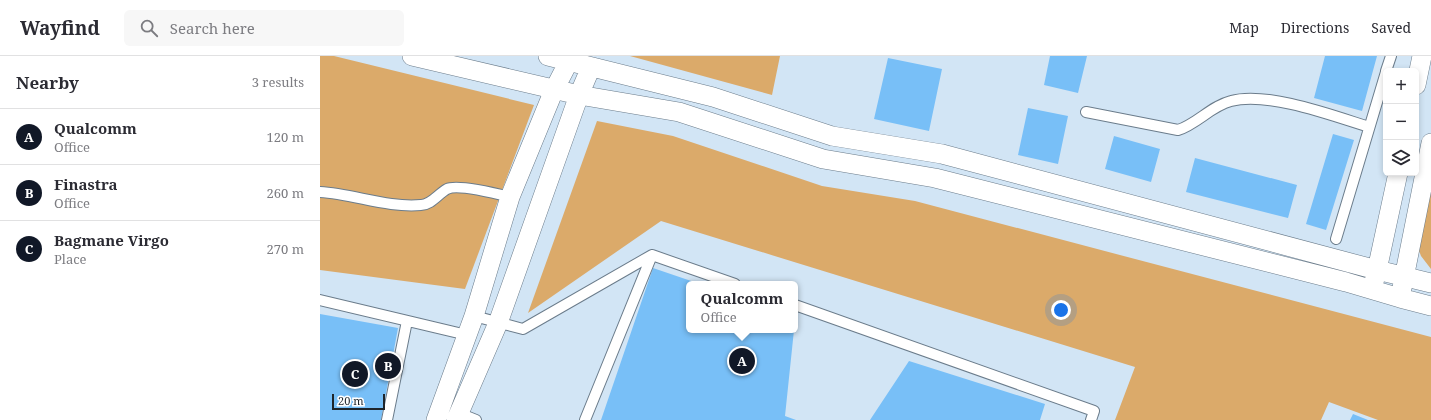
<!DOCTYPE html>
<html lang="en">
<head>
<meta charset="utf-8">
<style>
	body { margin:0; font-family:"Noto Serif",serif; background:#f7f7f7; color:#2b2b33 }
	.controls { position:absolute; right:12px; top:12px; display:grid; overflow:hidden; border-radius:6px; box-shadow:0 2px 6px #0003 }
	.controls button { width:36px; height:36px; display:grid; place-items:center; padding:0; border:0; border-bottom:1px solid #e1e1e2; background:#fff; color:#2b2b33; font:20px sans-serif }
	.scale { position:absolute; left:12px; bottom:10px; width:53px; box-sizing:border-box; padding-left:4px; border:2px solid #1e252b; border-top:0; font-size:11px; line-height:14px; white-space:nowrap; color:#1e252b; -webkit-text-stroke:3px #fff; paint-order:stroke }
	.you { position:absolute; left:741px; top:254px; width:14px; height:14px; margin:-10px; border:3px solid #fff; border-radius:50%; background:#1a73e8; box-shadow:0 0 0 6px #1a73e833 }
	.badge { display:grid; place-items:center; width:26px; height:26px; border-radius:50%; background:#111827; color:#fff; font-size:13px; font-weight:700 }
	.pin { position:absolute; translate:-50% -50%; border:2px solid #fff; box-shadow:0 1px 4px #0006 }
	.popup { position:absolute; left:366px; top:225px; width:112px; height:52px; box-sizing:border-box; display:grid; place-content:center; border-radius:6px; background:#fff; filter:drop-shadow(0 1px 3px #0005); font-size:13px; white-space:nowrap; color:#7c7c81 }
	.popup b { font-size:15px; color:#2b2b33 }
	.popup::after { content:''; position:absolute; left:50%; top:100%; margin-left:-8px; border:8px solid transparent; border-top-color:#fff }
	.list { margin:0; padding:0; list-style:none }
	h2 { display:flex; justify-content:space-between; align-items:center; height:52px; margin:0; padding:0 16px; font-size:17px }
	h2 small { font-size:13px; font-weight:400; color:#7c7c81 }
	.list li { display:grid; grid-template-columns:26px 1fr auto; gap:12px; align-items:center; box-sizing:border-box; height:56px; padding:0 16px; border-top:1px solid #e1e1e2 }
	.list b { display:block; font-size:15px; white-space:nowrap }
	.list p { margin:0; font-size:13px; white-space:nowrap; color:#7c7c81 }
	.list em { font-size:13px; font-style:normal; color:#7c7c81 }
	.icon { flex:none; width:22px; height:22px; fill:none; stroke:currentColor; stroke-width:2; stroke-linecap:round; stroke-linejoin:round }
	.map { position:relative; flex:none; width:1111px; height:364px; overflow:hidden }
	header { display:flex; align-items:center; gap:24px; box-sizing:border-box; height:56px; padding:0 20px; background:#fff; border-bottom:1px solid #e1e1e2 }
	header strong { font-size:19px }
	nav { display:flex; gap:22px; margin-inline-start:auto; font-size:14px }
	.search { width:280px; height:36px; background:#f7f7f7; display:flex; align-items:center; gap:10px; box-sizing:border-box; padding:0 14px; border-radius:6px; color:#7c7c81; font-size:15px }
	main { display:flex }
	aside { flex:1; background:#fff }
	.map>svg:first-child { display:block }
	.green { fill:#dbaa6a }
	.building { fill:#78bff7 }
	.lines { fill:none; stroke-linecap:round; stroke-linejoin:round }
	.lane-casing { stroke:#6b7c8b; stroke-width:12 }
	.street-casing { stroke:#6b7c8b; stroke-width:20 }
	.lane { stroke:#fff; stroke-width:10 }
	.street { stroke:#fff; stroke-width:19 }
</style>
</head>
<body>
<header>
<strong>Wayfind</strong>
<div class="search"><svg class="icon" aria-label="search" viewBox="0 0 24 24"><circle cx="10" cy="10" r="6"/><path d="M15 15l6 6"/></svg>Search here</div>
<nav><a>Map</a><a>Directions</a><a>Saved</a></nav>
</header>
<main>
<aside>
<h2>Nearby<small>3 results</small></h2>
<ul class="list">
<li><span class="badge">A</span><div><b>Qualcomm</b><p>Office</p></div><em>120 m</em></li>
<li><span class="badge">B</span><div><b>Finastra</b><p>Office</p></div><em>260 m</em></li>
<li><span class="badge">C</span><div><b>Bagmane Virgo</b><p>Place</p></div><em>270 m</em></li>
</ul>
</aside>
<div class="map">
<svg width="1111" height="364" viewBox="0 0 1111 364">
	<rect width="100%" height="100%" fill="#d2e5f5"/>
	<path class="green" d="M0 0H14L214 49 145 233 0 214Z
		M310 0H460L452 39Z
		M277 65 353 80 502 130 595 145 1111 281V364H1058L1009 346 1001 364H795L815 311 341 165 208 257Z
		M1111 126V213L1101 200 1098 192Z"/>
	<path class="building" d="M730 0H767L758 37 724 29Z
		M1005 0H1057L1042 55 994 42Z
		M568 2 622 13 609 75 554 63Z
		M708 52 748 60 738 108 698 99Z
		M1013 78 1034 84 1006 174 986 168Z
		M794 80 840 93 831 126 785 113Z
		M875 102 977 129 968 162 866 136Z
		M333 212 380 228H369V274H474L465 360 476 364H281Z
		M0 258 78 272 61 364H0Z
		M589 305 725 348 720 364H550Z
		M1033 358 1048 364H1030Z"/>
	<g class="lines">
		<g class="lane-casing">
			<path id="lane" d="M1066 15 1071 0
				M766 56 858 74C877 68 891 50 911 45 947 35 1014 60 1049 71
				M0 136C34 138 67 152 101 149 111 149 118 138 127 133 137 128 178 138 190 141
				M1016 183 1066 16
				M0 244 147 279
				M475 249 774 355 771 364
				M154 260 203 273 332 199 415 228
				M136 356 156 364
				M67 364 87 265
				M265 364 332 199"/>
		</g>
		<g class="street-casing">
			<path id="street" d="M92 0 259 39 271 11
				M228 0 393 41 512 80 622 98 1057 214 1078 117
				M1096 29 1102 0
				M1054 226 1057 214 1111 227
				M1080 242 1111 250
				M116 364 154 260 190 141 234 34 249 5
				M136 364 178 267 259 39 359 56 503 103 615 122 1026 226 1080 242 1111 87"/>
		</g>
		<use href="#lane" class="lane"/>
		<use href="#street" class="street"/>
	</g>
</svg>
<div class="controls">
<button>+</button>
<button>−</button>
<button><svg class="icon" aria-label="layers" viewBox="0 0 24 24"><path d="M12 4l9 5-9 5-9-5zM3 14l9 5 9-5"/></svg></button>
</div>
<div class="scale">20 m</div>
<div class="you"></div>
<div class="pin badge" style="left:422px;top:305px">A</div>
<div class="popup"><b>Qualcomm</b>Office</div>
<div class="pin badge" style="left:68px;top:310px">B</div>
<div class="pin badge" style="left:35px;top:318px">C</div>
</div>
</main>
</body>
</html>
